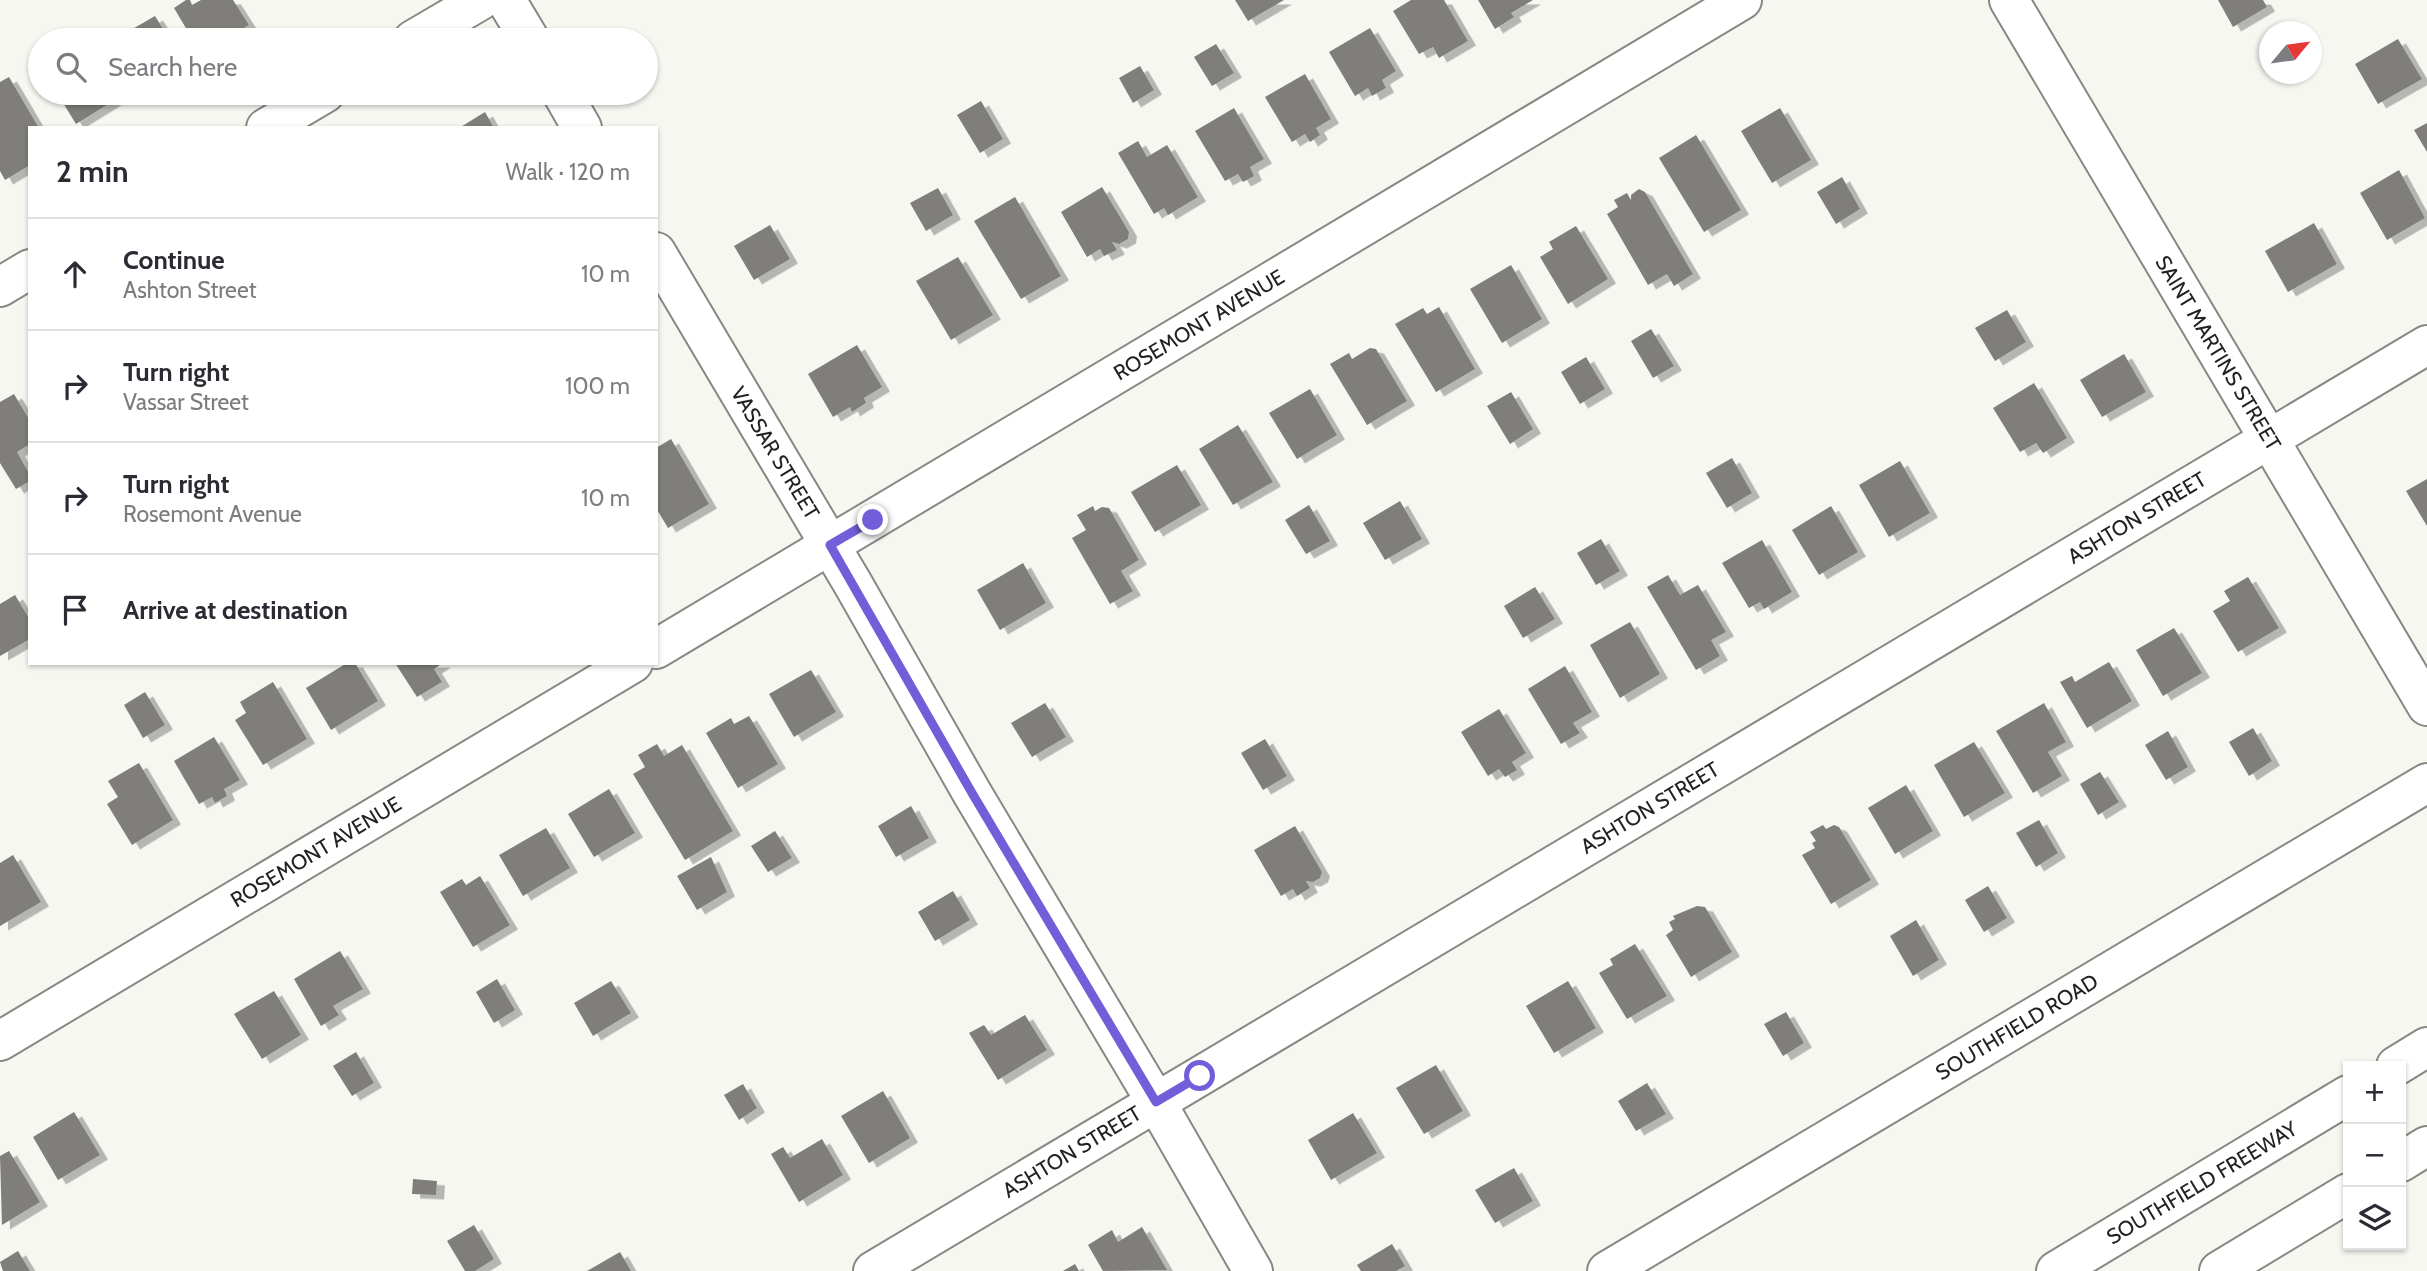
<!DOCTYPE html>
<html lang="en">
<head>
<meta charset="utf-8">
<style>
	body { margin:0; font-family:Cabin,sans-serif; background:#f2f2f3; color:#2b2b33 }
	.controls { position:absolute; right:21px; bottom:21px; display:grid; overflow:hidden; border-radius:0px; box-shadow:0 2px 5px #0004 }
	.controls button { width:63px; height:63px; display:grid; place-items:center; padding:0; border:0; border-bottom:2px solid #e1e1e2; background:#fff; color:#2b2b33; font:35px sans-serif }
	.compass { position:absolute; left:2259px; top:21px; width:63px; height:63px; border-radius:50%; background:#fff; box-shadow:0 2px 5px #0004; rotate:61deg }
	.stop { position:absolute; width:21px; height:21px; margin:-16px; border:5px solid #725ed8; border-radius:50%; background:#fff }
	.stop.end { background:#725ed8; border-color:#fff; box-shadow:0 2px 7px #0008 }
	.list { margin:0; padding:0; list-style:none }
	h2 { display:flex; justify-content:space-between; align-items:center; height:91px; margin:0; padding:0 28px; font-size:30px }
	h2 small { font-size:23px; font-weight:400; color:#7c7c81 }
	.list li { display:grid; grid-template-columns:46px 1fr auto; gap:21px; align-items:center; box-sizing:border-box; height:112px; padding:0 28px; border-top:2px solid #e1e1e2 }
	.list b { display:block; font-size:26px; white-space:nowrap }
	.list p { margin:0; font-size:23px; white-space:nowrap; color:#7c7c81 }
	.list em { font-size:23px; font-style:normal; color:#7c7c81 }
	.icon { flex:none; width:38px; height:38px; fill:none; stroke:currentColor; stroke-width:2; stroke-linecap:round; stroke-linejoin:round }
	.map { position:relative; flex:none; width:2427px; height:1271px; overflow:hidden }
	.search { position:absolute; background:#fff; box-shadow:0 2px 5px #0004; left:28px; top:28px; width:630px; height:77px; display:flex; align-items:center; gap:18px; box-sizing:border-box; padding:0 24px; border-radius:38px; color:#7c7c81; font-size:26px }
	.panel { position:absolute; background:#fff; box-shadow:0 2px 5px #0004; left:28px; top:126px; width:630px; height:539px; border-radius:0px }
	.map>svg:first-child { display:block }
	.building { fill:#7f7e7a; filter:url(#shadow) }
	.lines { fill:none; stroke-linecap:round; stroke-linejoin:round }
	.street-casing { stroke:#888883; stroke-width:42 }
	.secondary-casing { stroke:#888883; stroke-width:42 }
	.highway-casing { stroke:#888883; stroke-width:42 }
	.street { stroke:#fff; stroke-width:38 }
	.secondary { stroke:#fff; stroke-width:38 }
	.highway { stroke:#fff; stroke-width:38 }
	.route { stroke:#725ed8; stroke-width:9 }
	.labels { text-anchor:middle; stroke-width:5; stroke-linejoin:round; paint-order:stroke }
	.street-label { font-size:21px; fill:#222220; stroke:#fff }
</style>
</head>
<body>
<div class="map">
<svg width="2427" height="1271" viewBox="0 0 2427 1271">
	<defs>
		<filter id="shadow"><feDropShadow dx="8" dy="4.5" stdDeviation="0" flood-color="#0004"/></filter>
	</defs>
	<rect width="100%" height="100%" fill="#f7f7f2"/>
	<path class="building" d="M186 0H190L192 5 201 0H233L249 25 223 40H193L174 8Z
		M1235 0H1284L1248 21Z
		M1411 0H1444L1468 41 1439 58 1433 47 1419 54 1393 11Z
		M1478 0H1533L1511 13 1514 17 1495 29Z
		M2218 0H2263L2267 7 2233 27Z
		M155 16 170 40H118L117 38Z
		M1370 28 1396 71 1382 80 1386 88 1372 96 1368 88 1355 96 1329 52Z
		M2398 39 2422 79 2378 104 2355 64Z
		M1216 44 1234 73 1212 86 1194 57Z
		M1140 66 1154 90 1133 103 1119 78Z
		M1305 74 1331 119 1316 128 1320 135 1310 142 1305 134 1292 142 1265 97Z
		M9 77 39 128H30V165L5 180 0 171V82Z
		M57 93H110L115 100 76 124Z
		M981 101 1003 139 980 153 957 115Z
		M1234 108 1264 159 1250 167 1254 176 1243 182 1238 174 1225 181 1195 131Z
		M1780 108 1811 160 1772 183 1741 131Z
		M485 112 494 128H459Z
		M2427 123V152L2414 130Z
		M1696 135 1741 210 1704 232 1659 158Z
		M1138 141 1147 157 1167 145 1198 197 1168 215 1164 208 1154 214 1118 153Z
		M2399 170 2425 218 2387 240 2360 193Z
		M1842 177 1860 209 1836 224 1817 192Z
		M1102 187 1129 232 1128 239 1119 244 1112 242 1117 250 1104 256 1100 249 1087 257 1061 212Z
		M938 188 953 215 926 231 910 203Z
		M1639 189 1645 192 1693 274 1674 286 1667 274 1648 285 1607 214 1618 207 1614 200 1627 193 1631 200V195Z
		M1015 197 1061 276 1021 299 974 221Z
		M2314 223 2337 264 2288 292 2265 251Z
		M770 225 790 259 754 280 734 246Z
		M1576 226 1608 279 1568 304 1540 257 1553 249 1549 242Z
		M958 257 993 315 951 340 916 281Z
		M1511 265 1542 319 1502 343 1470 289Z
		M1439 307 1475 369 1436 392 1395 324 1423 308 1427 314Z
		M2007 310 2026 342 1995 361 1975 328Z
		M1651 329 1674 366 1653 378 1631 341Z
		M857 345 882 387 864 398 866 403 852 412 850 407 833 417 808 374Z
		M1370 348 1376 349 1407 401 1367 425 1330 364 1349 353 1352 359Z
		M2124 354 2146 392 2102 417 2080 380Z
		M1586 357 1605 389 1580 404 1561 372Z
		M2034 383 2067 438 2043 453 2036 443 2020 452 1993 408Z
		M1310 389 1337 435 1297 459 1269 413Z
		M1511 392 1533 429 1510 444 1487 406Z
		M14 394 30 421V444L17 452 30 475V481L16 489 0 463V402Z
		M1238 425 1273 482 1233 505 1199 449Z
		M671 439 709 504 668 528 656 508V448Z
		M1732 458 1752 493 1727 508 1706 473Z
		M1900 461 1930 513 1889 537 1859 485Z
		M1177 465 1201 505 1155 532 1131 492Z
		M2427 479V526L2406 491Z
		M1400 501 1422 539 1385 560 1363 523Z
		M1309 505 1330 541 1306 554 1285 520Z
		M1093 506 1095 511 1102 507 1109 508 1139 560 1121 571 1133 591 1110 604 1072 538 1086 530 1077 515Z
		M1831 506 1858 552 1819 575 1792 530Z
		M1601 539 1620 571 1596 585 1577 553Z
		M1762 540 1792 592 1764 609 1760 602 1749 608 1722 563Z
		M1023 563 1046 603 1000 630 977 590Z
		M1668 575 1680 595 1698 585 1726 632 1711 640 1720 656 1696 670 1647 587Z
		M2248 577 2279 628 2238 652 2213 611 2230 601 2224 591Z
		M1535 587 1555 619 1523 638 1504 606Z
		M15 595 30 620V639L0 656V604Z
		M1630 622 1660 674 1620 698 1590 645Z
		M2174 628 2202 673 2163 696 2136 650Z
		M2109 662 2132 701 2087 728 2060 682 2072 676 2075 682Z
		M347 663H355L378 701 331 730 306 688Z
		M395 663H443L434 669 442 682 417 697Z
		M1565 666 1592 712 1573 723 1580 733 1561 744 1528 689Z
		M811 670 836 712 794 737 769 694Z
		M273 682 307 739 263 765 235 720 246 713 240 702Z
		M145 692 165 725 143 738 124 705Z
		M1045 703 1066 737 1032 757 1011 723Z
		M2044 703 2066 742 2048 752 2062 776 2033 793 1996 731Z
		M1499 709 1526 753 1512 762 1517 770 1505 777 1499 769 1488 776 1461 732Z
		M749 716 778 764 738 788 706 733 731 718 734 724Z
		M2253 728 2272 761 2249 776 2229 742Z
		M2168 731 2188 767 2166 780 2145 745Z
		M214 737 240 780 224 789 227 796 215 803 212 797 199 804 174 761Z
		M1265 739 1287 776 1263 790 1241 753Z
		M1974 742 2005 793 1964 817 1934 765Z
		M657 744 664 756 682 745 733 831 685 860 633 774 645 767 638 755Z
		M139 763 173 820 132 845 107 804 118 797 108 781Z
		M2100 772 2119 802 2098 815 2080 784Z
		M1906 785 1933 831 1895 854 1868 808Z
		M609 789 635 833 594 857 568 814Z
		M911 806 929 838 896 857 878 826Z
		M2039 820 2058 853 2036 867 2016 833Z
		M1823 825 1826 829 1834 825 1839 827 1871 880 1831 904 1802 855 1815 848 1812 843 1816 841 1810 832Z
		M1295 826 1322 872 1320 878 1313 882 1306 881 1310 888 1297 896 1293 889 1281 896 1254 850Z
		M546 828 570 868 523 896 499 855Z
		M775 831 792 858 768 872 751 846Z
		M13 855 41 902 0 926V863Z
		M711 857 727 892 697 910 677 876Z
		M480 876 510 925 473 947 440 892 462 879 466 885Z
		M1988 886 2007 918 1984 932 1965 900Z
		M953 891 970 920 935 941 918 912Z
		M1697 906 1705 907 1732 952 1691 977 1666 935 1673 930 1669 922 1675 919 1673 916Z
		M1916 920 1939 960 1913 976 1890 936Z
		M1635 944 1667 996 1627 1019 1599 973 1613 965 1610 959Z
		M340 951 363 989 333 1006 339 1015 321 1026 294 979Z
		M497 979 515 1010 494 1023 476 992Z
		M611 981 631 1013 593 1036 574 1003Z
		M1568 981 1596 1028 1554 1053 1526 1006Z
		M274 991 301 1035 262 1059 234 1014Z
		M1786 1012 1804 1043 1783 1056 1764 1024Z
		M1025 1015 1047 1050 998 1080 969 1033 984 1025 991 1035Z
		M356 1052 374 1083 352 1096 333 1066Z
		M1436 1065 1463 1111 1424 1134 1396 1088Z
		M1647 1083 1666 1114 1636 1131 1618 1101Z
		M743 1084 757 1108 739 1120 724 1095Z
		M883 1091 910 1138 869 1163 841 1116Z
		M74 1112 100 1155 58 1180 33 1137Z
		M1353 1113 1377 1153 1331 1180 1308 1140Z
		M822 1139 843 1175 799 1202 771 1154 783 1147 790 1158Z
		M9 1151 40 1202 2 1225 0 1156Z
		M1514 1168 1533 1201 1495 1223 1475 1190Z
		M413 1179 437 1181 436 1195 412 1194Z
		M474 1225 494 1259 475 1271H465L447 1241Z
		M1142 1227 1167 1270 1103 1271 1088 1245 1112 1230 1118 1242Z
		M1392 1244 1405 1266 1396 1271H1361L1357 1265Z
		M18 1251 30 1271H3L0 1262Z
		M620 1252 631 1271H587Z
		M1075 1264 1079 1271H1063Z"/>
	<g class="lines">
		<g class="street-casing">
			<path id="street" d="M506 0 530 40
				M2009 0 2427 706
				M413 40 481 0
				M562 93 582 128
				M266 128 325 93
				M656 252 853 584 972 793 1156 1102 1253 1271
				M0 287 30 269
				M656 649 1742 0
				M0 1041 633 663
				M873 1271 2427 345"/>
		</g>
		<g class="secondary-casing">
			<path id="secondary" d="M1607 1271 2427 783"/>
		</g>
		<g class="highway-casing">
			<path id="highway" d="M2396 1066 2427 1047
				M2401 1162 2427 1146
				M2056 1271 2348 1095
				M2219 1271 2348 1193"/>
		</g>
		<use href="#street" class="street"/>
		<use href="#secondary" class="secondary"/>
		<use href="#highway" class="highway"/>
	</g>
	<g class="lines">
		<path class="route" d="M873 520 830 545 972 793 1156 1102 1200 1076"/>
	</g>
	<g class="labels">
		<g class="street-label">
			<text transform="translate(1199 325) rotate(-31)" y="7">ROSEMONT AVENUE</text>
			<text transform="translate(2218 353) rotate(59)" y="7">SAINT MARTINS STREET</text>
			<text transform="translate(775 453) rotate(59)" y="7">VASSAR STREET</text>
			<text transform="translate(2137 518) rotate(-31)" y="7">ASHTON STREET</text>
			<text transform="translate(1650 808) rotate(-31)" y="7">ASHTON STREET</text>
			<text transform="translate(316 852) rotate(-31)" y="7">ROSEMONT AVENUE</text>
			<text transform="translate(2017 1027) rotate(-31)" y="7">SOUTHFIELD ROAD</text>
			<text transform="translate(1072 1152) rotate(-31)" y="7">ASHTON STREET</text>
			<text transform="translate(2202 1183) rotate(-31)" y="7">SOUTHFIELD FREEWAY</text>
		</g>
	</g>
</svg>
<div class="controls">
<button>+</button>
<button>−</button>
<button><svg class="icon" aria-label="layers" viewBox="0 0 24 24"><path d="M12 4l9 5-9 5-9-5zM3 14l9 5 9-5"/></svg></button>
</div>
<svg class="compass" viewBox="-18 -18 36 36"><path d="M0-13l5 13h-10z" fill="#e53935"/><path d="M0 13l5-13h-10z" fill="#7c7c81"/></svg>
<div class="stop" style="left:1200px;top:1076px"></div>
<div class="stop end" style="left:873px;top:520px"></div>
<div class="search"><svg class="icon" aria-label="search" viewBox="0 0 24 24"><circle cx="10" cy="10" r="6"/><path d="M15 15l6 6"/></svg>Search here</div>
<section class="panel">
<h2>2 min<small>Walk · 120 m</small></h2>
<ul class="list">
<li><svg class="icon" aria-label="ahead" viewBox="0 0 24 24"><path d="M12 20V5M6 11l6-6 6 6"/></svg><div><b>Continue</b><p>Ashton Street</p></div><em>10 m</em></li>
<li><svg class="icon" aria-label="right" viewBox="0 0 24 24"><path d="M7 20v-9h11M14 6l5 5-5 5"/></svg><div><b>Turn right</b><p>Vassar Street</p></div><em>100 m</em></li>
<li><svg class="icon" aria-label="right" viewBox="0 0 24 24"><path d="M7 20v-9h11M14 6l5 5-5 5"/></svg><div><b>Turn right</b><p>Rosemont Avenue</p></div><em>10 m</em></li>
<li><svg class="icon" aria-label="arrive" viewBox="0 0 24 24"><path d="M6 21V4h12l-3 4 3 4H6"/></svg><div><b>Arrive at destination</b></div></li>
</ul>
</section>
</div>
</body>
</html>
